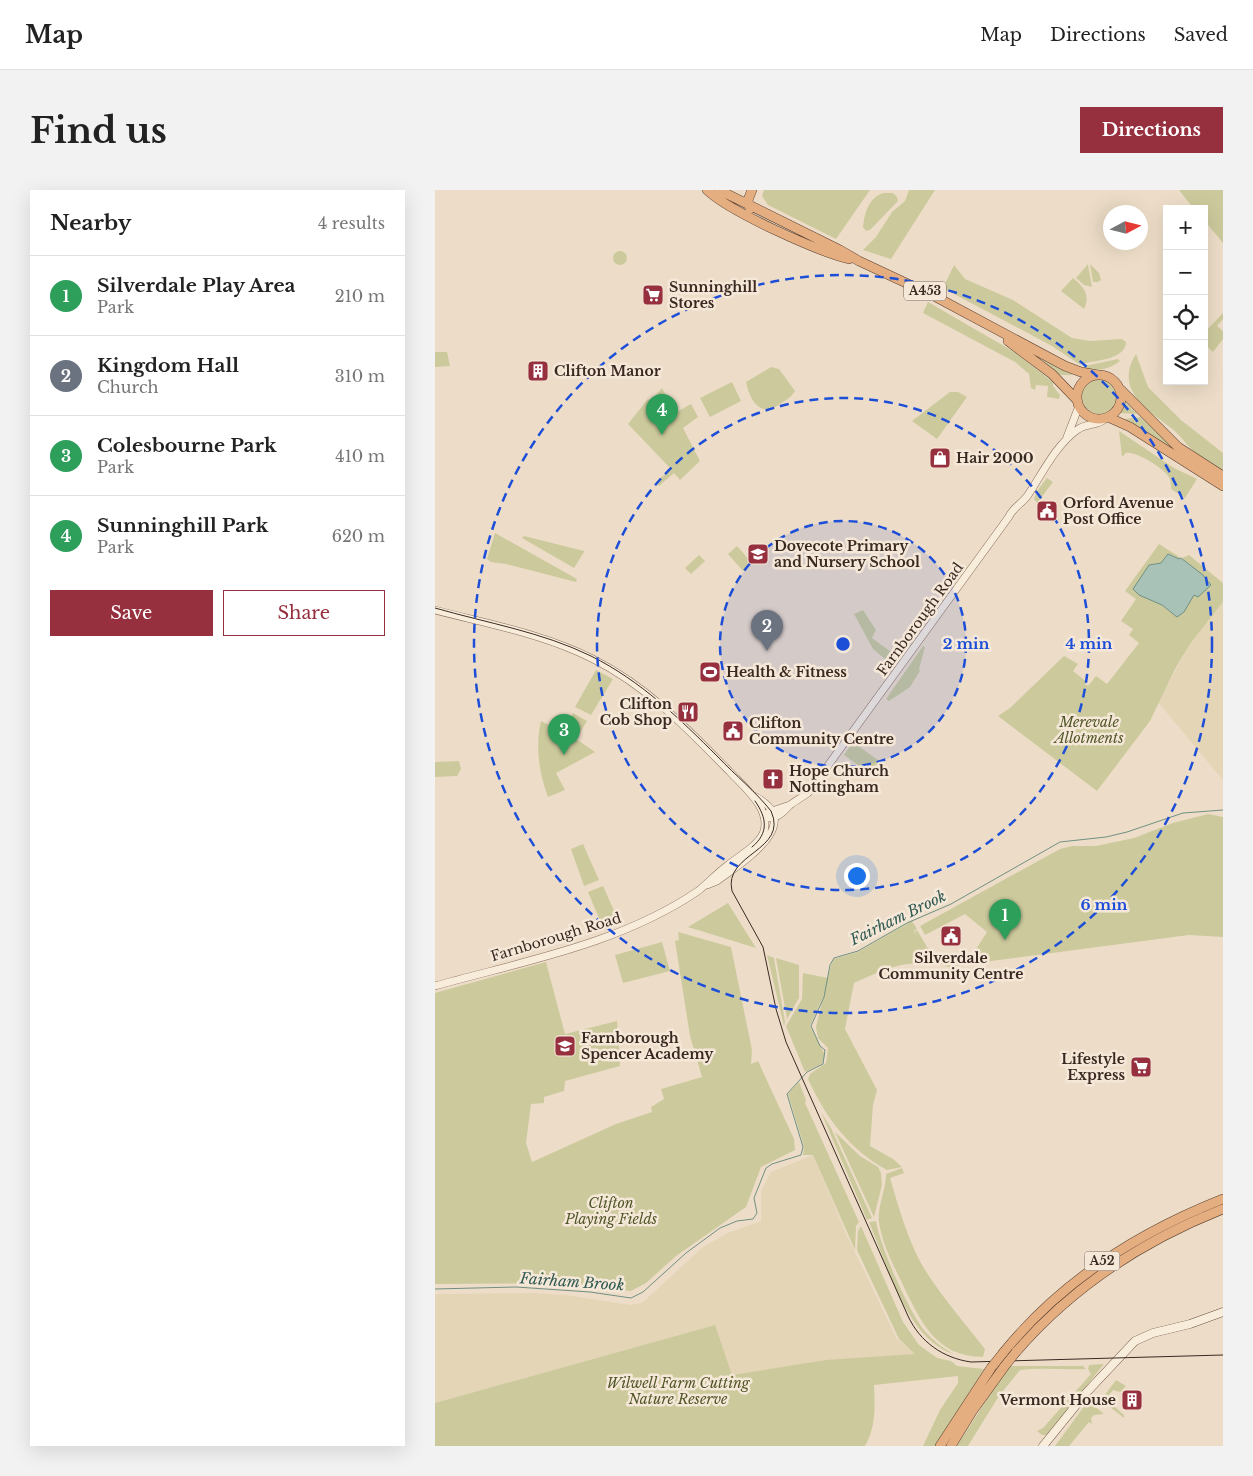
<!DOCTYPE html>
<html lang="en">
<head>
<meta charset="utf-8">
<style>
	body { margin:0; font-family:"Libre Baskerville",serif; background:#f2f2f2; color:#222 }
	.controls { position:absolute; right:15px; top:15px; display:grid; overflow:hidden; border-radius:0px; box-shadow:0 5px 20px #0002 }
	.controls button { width:45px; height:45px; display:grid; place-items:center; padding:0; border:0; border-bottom:1px solid #e0e0e0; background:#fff; color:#222; font:25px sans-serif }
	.compass { position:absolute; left:668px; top:15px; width:45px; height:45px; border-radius:50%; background:#fff; box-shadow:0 5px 20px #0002; rotate:83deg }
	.you { position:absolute; left:421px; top:685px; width:18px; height:18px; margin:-12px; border:4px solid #fff; border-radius:50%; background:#1a73e8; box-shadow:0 0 0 8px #1a73e833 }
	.badge { display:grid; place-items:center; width:32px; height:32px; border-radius:50%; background:#962f3e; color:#fff; font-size:16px; font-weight:700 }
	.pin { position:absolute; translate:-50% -41px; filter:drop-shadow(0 1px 2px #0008) }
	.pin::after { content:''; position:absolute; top:26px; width:18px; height:15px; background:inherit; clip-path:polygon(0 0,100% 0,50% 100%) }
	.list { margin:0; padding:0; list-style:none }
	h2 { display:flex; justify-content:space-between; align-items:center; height:65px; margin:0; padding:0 20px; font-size:21px }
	h2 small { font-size:16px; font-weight:400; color:#767676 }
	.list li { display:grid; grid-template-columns:32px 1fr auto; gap:15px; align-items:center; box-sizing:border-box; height:80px; padding:0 20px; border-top:1px solid #e0e0e0 }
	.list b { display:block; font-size:19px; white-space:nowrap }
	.list p { margin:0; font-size:16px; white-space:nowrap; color:#767676 }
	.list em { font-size:16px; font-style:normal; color:#767676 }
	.actions { display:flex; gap:10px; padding:15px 20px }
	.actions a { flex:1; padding:11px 0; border:1px solid #962f3e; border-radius:0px; text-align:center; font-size:18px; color:#962f3e }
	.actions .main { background:#962f3e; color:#fff }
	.icon { flex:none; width:28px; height:28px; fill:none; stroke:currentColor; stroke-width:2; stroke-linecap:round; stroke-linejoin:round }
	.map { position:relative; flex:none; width:788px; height:1256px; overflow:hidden; border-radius:0px }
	header { display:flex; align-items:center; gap:30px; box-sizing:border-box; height:70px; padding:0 25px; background:#fff; border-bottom:1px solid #e0e0e0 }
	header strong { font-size:24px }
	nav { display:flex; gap:28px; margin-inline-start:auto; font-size:18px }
	.intro { display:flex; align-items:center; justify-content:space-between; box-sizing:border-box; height:120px; padding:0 30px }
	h1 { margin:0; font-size:35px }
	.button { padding:12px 22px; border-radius:0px; background:#962f3e; color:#fff; font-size:18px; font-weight:700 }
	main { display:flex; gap:30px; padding:0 30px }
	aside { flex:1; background:#fff; border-radius:0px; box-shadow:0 5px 20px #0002 }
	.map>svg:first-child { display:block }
	.farmland { fill:#e3d5b6 }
	.green { fill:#ccca9c }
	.water { fill:#a9c2b7; stroke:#6f9083 }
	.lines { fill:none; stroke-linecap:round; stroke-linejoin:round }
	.stream { stroke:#6f9083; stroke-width:1 }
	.tertiary-casing { stroke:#896f5d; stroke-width:8 }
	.secondary-casing { stroke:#6b5040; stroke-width:9 }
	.trunk-casing { stroke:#573e31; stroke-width:10 }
	.tertiary { stroke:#f8ecdb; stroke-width:7 }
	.secondary { stroke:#f8ecdb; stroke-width:8 }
	.trunk { stroke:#e4ae80; stroke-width:9 }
	.tram { stroke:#3a2921; stroke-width:1 }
	.trunk-bridge-casing { stroke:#573e31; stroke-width:10; stroke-linecap:butt }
	.trunk-bridge { stroke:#e4ae80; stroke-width:9 }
	.ring { fill:none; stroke:#1d4ed8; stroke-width:2.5; stroke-dasharray:9 6 }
	.labels { text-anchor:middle; stroke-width:5; stroke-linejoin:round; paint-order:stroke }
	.shield { fill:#f5e8d8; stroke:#726258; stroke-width:1 }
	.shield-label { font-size:12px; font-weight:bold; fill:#3a2921 }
	.poi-label { font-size:14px; font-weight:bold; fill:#3a2921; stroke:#f5e8d8; text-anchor:start }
	.street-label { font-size:14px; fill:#3a2921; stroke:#f5e8d8 }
	.park-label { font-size:14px; font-style:italic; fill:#515628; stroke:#f5e8d8 }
	.water-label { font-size:15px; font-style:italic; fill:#305951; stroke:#f5e8d8 }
	.centre { fill:#1d4ed8; stroke:#f5e8d8; stroke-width:2.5 }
	.ring-label { font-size:15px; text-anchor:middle; font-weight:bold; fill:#1d4ed8; stroke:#f5e8d8; stroke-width:5; stroke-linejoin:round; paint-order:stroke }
</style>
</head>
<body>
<header>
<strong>Map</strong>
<nav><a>Map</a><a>Directions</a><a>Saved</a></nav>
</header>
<div class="intro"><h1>Find us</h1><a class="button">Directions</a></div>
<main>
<aside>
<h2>Nearby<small>4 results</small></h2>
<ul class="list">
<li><span class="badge" style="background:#2e9e5b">1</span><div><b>Silverdale Play Area</b><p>Park</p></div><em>210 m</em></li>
<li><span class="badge" style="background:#6b7280">2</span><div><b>Kingdom Hall</b><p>Church</p></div><em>310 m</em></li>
<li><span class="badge" style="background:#2e9e5b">3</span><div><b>Colesbourne Park</b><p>Park</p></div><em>410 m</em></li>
<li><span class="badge" style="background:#2e9e5b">4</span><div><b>Sunninghill Park</b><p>Park</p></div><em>620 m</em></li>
</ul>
<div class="actions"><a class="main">Save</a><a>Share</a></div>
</aside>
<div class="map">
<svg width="788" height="1256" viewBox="0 0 788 1256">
	<rect width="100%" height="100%" fill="#edddc8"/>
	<path class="farmland" d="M788 412V590L723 512 755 454Z
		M378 965 412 1046 462 1149 481 1164 376 1174 296 1185 280 1135 0 1213V1104L98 1103 131 1105 195 1115 207 1113 268 1057 293 1043 326 1031V1001L336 982Z"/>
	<path class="green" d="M329 0H435L401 49 333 15 327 6Z
		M474 0H500L456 69 428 60 441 47 457 22 470 11Z
		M744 0H788V53L769 30V19H759Z
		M448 3H458L462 7 463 11 435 40 431 41 428 37C430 22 433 9 448 3Z
		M178 68a7 7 0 1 1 14 0a7 7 0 1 1-14 0Z
		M653 74V75L657 97 649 95 641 88Z
		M655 74 664 83 666 90 663 92H658Z
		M519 75 530 89 578 110 637 148 655 151 687 149 691 152C691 170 658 171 644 174L617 156 508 98Z
		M638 88C648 96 656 105 649 119L626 101Z
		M493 112 581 163 618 192V196L625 205 624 209 612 207 613 196 601 195 600 200 596 198 594 184 580 172 488 123Z
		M788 123V129L782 136 788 141V149L778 162 769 153V143Z
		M0 162H12L15 176 0 177Z
		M701 164 713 197 746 230 788 263V280C778 273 764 267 755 258 749 251 744 244 736 238 711 219 679 199 701 164Z
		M605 168 638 185H625Z
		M683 169 685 171C673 180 663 181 649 179L650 176Z
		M336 177 344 179 360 201C357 206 353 209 348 212 327 228 316 215 311 192Z
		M647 207a17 17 0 1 1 34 0a17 17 0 1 1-34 0Z
		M297 192 306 211 275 227 265 208Z
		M227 198 240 223 256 214 263 227 248 238 265 271 245 290 239 283 224 296 221 292 236 279 193 234 213 209 216 211Z
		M515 202H523L532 207 502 249 477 231Z
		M689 211 702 224 684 223Z
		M705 227 726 246 788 289V293L689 229Z
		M684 241 739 278 762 289 750 308 736 299C736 295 736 291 734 287 728 278 701 261 691 263L687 267Z
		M612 288 618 292 602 313 599 309 602 301Z
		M60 343 142 389 141 392 71 374 56 372 52 369Z
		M89 346 149 361V362L139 378 87 348Z
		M724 354 746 368 744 369 733 364 726 373 718 374 709 407 727 415 742 427 749 422 754 411 774 391 747 368 754 365 788 393V412L755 454 740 479 715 531 662 601 563 526 575 518 629 466 643 474 638 481 652 492 650 494 653 496 661 486 672 494 704 453 694 445 698 439 686 431 701 409 690 401Z
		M302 356 317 373 308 381 293 364Z
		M264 365 270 371 256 384 250 378Z
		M428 420 441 440 437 448 463 467 457 475 438 459 419 424Z
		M488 456 490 457 484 479 485 481 475 497 454 511 451 509Z
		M161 480 178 489 156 525 140 517Z
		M138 523 152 531 141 549 160 562 121 583 130 600 113 607C104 583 100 556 106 531L129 542Z
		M418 552 451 576 442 589 409 565Z
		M24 571 26 579 22 586 0 587V572Z
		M773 624 788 627V747L754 745 541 773 540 764H538L552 742 530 724 490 745 485 736 625 659 637 656H661L699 648 738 633Z
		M148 654 164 690 149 696 136 659Z
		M168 696 185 734 169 740 153 702Z
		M293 713 321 758 253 737Z
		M477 731 482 739 479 741 482 748 480 742 482 740 495 762 493 775C469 769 441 783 419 793L410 839 442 900 438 915 435 956 458 969 467 977 452 980C414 959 391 928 373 889L375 884 391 873 393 858 383 848 381 837 396 775 399 769 423 762Z
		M243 742 296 757 317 860 316 874 323 871 359 949 360 960 326 977 311 1017 241 1066 211 1093 196 1101 131 1093 0 1094V803L111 772 130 844 182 831 185 876 130 891 129 901 109 907V913L96 914 91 953 97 972 181 934 217 922 216 917 229 909 226 899 267 887 255 846 240 751 244 750Z
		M227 752 235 781 188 793 180 765Z
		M534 764 535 774 513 777 506 774 504 769Z
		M332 765 339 768 350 832 349 836Z
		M341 768 364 775V808L352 829Z
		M368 783 393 788 388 807 375 836 390 865 387 874 370 882 351 836 367 809Z
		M364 892 371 910 370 913 424 1032 421 1036 420 1060 378 965H368L369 957 353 904Z
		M386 922 396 938 437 1028 432 1030Z
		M400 942 425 966 443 977 446 983 447 995 439 1027Z
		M467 978 469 983 455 988C464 1018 472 1048 487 1075 505 1105 529 1132 550 1159L548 1167C500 1167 485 1130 467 1093 458 1074 447 1054 444 1032 442 1017 451 1000 451 984Z
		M441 1031C445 1056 473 1120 489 1140 498 1151 508 1158 519 1164 472 1150 452 1074 434 1032Z
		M426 1036 468 1132 484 1155 502 1168 516 1171 522 1176 549 1179 501 1256H488L505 1220 523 1193V1186L439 1195C440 1217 441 1237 430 1256H0V1213L280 1135 297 1185 391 1170 480 1164 464 1149 422 1060 423 1041Z
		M669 1174 612 1245H607L602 1241 608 1238 656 1184 653 1179 654 1175Z
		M573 1176H648L651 1179C629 1180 606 1177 585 1180L564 1206 533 1256H522Z
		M681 1190 691 1196 685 1202 678 1200 671 1209 689 1225V1228L666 1210Z
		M653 1211 669 1224 659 1225 656 1228 657 1234 654 1232 634 1256H620Z"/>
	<path class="water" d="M733 364 744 369 746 368 768 385 776 395 763 407 759 405 749 422 742 427 727 415 704 405 698 399 714 375 726 373Z"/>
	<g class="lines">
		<path class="stream" d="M0 1099 81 1097 155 1102 196 1108 208 1102 251 1063 285 1038 302 1031 318 1029 322 1023 319 1008 331 978 337 974 366 965 368 957 352 904 372 882 388 874 390 860 385 856 376 836 389 807 395 775 399 768 423 761 472 733 516 714 625 652 671 647 692 642 748 623 788 620"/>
		<g class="tertiary-casing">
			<path id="tertiary" d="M632 247 644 216
				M0 420C53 434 109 444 158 469 212 496 253 539 295 582 309 597 338 620 328 644 321 657 304 666 293 675 282 683 273 693 263 701 185 754 89 771 0 796
				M334 622 355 615
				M330 627C342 630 348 622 355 615 361 610 368 607 373 603L573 328C578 317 587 314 593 305 607 284 621 255 642 240 651 233 662 236 670 229
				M272 695 282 691C307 672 374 632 317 605"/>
		</g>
		<g class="secondary-casing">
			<path id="secondary" d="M608 1256 651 1203 700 1151 718 1143 755 1134 788 1122"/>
		</g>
		<g class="trunk-casing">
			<path id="trunk" d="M272 0C295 22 382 61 414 69
				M284 0 405 60 424 71 501 107 630 176 646 182 663 185
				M315 19 313 10 317 0
				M573 151 617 184 642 210
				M642 207a22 22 0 1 1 44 0a22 22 0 1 1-44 0Z
				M686 200 743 257 788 286
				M675 228 695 237 788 296
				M581 1162C638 1096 707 1051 788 1019
				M568 1163C626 1091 702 1043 788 1009
				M505 1256 556 1178
				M516 1256 538 1220 569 1177"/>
		</g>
		<use href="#tertiary" class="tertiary"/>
		<use href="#secondary" class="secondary"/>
		<use href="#trunk" class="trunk"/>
		<path class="tram" d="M0 418C52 433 107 442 156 466 206 491 244 528 283 567 300 585 321 602 336 621 354 661 288 663 297 701L328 757 341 819 351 852 473 1126C485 1152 508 1168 536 1172L788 1165
			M317 657C334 643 332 628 320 611"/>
		<g class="trunk-bridge-casing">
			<path id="trunk-bridge" d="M569 1177 581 1162
				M556 1178 568 1163"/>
		</g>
		<use href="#trunk-bridge" class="trunk-bridge"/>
	</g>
	<circle cx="408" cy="454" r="123" fill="#1d4ed8" fill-opacity=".12"/>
	<g class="ring">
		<circle cx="408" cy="454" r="123"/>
		<circle cx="408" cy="454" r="246"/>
		<circle cx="408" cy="454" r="369"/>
	</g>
	<defs>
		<g id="supermarket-square" transform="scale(1.125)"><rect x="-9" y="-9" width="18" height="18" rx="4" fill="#962f3e" stroke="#f5e8d8"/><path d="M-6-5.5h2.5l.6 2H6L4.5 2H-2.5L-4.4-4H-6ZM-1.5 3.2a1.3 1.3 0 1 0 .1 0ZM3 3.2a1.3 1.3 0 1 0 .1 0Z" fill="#fff"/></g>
		<g id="building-square" transform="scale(1.125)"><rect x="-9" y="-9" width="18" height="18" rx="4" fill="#962f3e" stroke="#f5e8d8"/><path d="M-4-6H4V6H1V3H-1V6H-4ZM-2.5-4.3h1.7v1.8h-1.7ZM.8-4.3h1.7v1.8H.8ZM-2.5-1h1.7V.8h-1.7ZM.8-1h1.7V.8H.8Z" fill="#fff"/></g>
		<g id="shop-square" transform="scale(1.125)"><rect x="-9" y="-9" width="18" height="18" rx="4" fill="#962f3e" stroke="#f5e8d8"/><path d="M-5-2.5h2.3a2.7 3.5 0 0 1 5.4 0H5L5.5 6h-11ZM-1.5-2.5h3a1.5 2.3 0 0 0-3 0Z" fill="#fff"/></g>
		<g id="civic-square" transform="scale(1.125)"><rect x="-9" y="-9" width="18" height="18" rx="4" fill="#962f3e" stroke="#f5e8d8"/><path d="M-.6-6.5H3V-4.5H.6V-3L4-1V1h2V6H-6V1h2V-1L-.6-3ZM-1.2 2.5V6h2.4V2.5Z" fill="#fff"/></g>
		<g id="school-square" transform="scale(1.125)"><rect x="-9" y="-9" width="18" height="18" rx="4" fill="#962f3e" stroke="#f5e8d8"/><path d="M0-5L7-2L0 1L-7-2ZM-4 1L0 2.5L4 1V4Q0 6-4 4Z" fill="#fff"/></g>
		<g id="stadium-square" transform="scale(1.125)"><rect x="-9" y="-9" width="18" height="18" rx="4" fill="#962f3e" stroke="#f5e8d8"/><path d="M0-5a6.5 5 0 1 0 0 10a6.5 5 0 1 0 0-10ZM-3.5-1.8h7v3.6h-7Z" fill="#fff"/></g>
		<g id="restaurant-square" transform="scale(1.125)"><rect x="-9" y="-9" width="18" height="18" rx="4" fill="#962f3e" stroke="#f5e8d8"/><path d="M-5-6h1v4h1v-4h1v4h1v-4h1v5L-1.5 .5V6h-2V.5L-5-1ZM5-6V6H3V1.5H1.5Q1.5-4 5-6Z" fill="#fff"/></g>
		<g id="church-square" transform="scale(1.125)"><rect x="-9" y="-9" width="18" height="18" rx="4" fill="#962f3e" stroke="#f5e8d8"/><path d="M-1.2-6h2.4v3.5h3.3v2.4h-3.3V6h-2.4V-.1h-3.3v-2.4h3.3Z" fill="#fff"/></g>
	</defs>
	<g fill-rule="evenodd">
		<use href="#supermarket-square" x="218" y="105"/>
		<use href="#building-square" x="103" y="181"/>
		<use href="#shop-square" x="505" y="268"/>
		<use href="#civic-square" x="612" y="321"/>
		<use href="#school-square" x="323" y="364"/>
		<use href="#stadium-square" x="275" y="482"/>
		<use href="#restaurant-square" x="253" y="522"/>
		<use href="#civic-square" x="298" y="541"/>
		<use href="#church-square" x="338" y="589"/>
		<use href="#civic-square" x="516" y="746"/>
		<use href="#school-square" x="130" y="856"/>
		<use href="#supermarket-square" x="706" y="877"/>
		<use href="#building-square" x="697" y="1210"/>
	</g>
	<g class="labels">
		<g class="shield">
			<rect x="469" y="91.5" width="42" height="19" rx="4"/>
			<rect x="649.5" y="1061.5" width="35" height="19" rx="4"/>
		</g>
		<g class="shield-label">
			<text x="490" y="105">A453</text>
			<text x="667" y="1075">A52</text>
		</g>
		<g class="poi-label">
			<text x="234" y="102">Sunninghill<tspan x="234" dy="16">Stores</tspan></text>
			<text x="119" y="186">Clifton Manor</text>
			<text x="521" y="273">Hair 2000</text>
			<text x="628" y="318">Orford Avenue<tspan x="628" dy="16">Post Office</tspan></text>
			<text x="339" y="361">Dovecote Primary<tspan x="339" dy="16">and Nursery School</tspan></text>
			<text x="291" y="487">Health &amp; Fitness</text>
			<text x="237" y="519" text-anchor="end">Clifton<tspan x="237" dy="16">Cob Shop</tspan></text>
			<text x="314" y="538">Clifton<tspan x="314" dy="16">Community Centre</tspan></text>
			<text x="354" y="586">Hope Church<tspan x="354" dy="16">Nottingham</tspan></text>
			<text x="516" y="773" text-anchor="middle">Silverdale<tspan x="516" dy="16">Community Centre</tspan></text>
			<text x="146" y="853">Farnborough<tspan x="146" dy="16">Spencer Academy</tspan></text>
			<text x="690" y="874" text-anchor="end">Lifestyle<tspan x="690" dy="16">Express</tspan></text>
			<text x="681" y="1215" text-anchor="end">Vermont House</text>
		</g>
		<g class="street-label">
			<text transform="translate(485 429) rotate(-54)" y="5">Farnborough Road</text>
			<text transform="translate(121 747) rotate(-17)" y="5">Farnborough Road</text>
		</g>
		<g class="park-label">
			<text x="654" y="537">Merevale<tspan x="654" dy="16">Allotments</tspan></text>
			<text x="176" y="1018">Clifton<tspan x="176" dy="16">Playing Fields</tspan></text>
			<text x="243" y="1198">Wilwell Farm Cutting<tspan x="243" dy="16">Nature Reserve</tspan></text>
		</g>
		<g class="water-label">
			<text transform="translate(463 728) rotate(-26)" y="5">Fairham Brook</text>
			<text transform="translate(137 1092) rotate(4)" y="5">Fairham Brook</text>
		</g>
	</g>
	<circle cx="408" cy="454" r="8" class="centre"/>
	<g class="ring-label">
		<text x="531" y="459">2 min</text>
		<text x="654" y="459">4 min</text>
		<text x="669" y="720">6 min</text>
	</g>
</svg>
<div class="controls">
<button>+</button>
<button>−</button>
<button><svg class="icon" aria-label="locate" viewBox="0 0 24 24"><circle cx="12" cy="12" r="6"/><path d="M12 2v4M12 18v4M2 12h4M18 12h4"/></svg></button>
<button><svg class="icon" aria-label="layers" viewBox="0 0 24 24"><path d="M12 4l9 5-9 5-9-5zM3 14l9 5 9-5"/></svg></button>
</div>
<svg class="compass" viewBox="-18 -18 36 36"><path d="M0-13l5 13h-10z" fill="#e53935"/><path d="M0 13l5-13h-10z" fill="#767676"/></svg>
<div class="you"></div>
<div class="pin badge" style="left:570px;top:750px;background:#2e9e5b">1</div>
<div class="pin badge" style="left:332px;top:461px;background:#6b7280">2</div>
<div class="pin badge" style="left:129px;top:565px;background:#2e9e5b">3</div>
<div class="pin badge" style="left:227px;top:245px;background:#2e9e5b">4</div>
</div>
</main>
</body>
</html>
